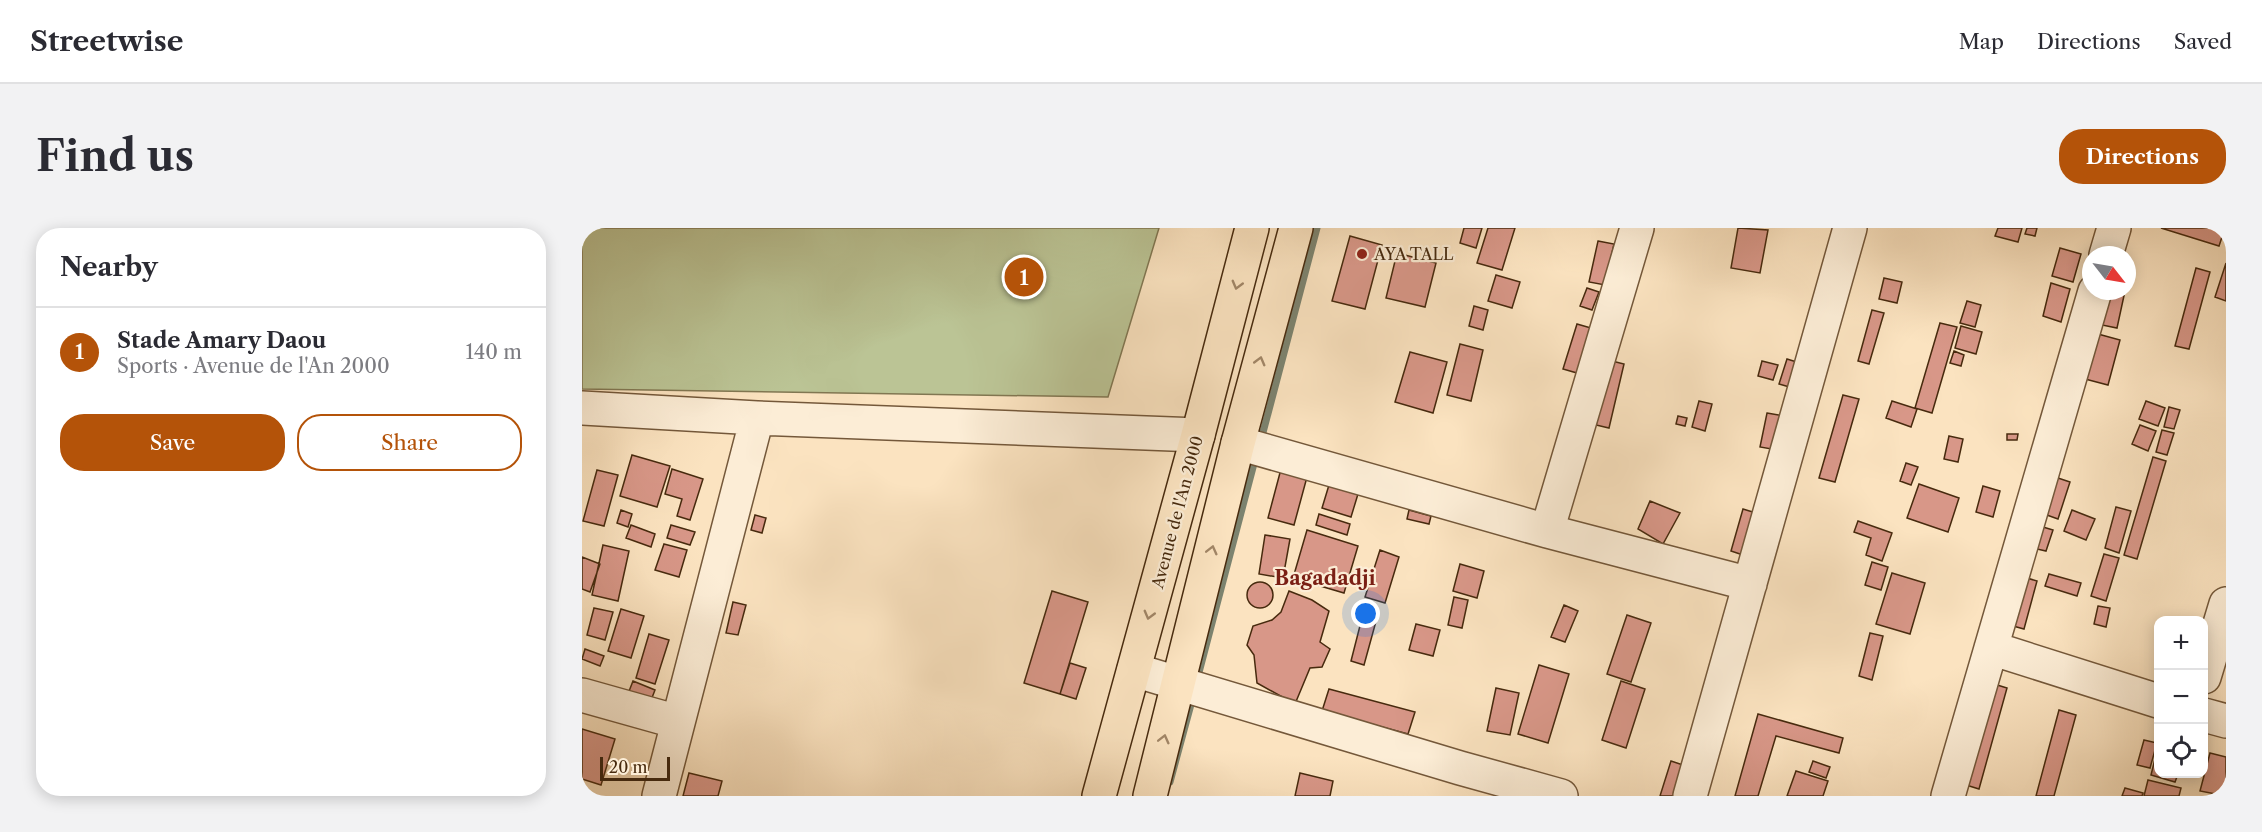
<!DOCTYPE html>
<html lang="en">
<head>
<meta charset="utf-8">
<style>
	body { margin:0; font-family:"Libre Caslon Text",serif; background:#f2f2f3; color:#2b2b33 }
	.controls { position:absolute; right:18px; bottom:18px; display:grid; overflow:hidden; border-radius:12px; box-shadow:0 3px 15px #0003 }
	.controls button { width:54px; height:54px; display:grid; place-items:center; padding:0; border:0; border-bottom:2px solid #e1e1e2; background:#fff; color:#2b2b33; font:30px sans-serif }
	.compass { position:absolute; left:1500px; top:18px; width:54px; height:54px; border-radius:50%; background:#fff; box-shadow:0 3px 15px #0003; rotate:121deg }
	.scale { position:absolute; left:18px; bottom:15px; width:70px; box-sizing:border-box; padding-left:6px; border:3px solid #472a0e; border-top:0; font-size:16px; line-height:21px; white-space:nowrap; color:#472a0e; -webkit-text-stroke:4px #fcedd6; paint-order:stroke }
	.you { position:absolute; left:784px; top:386px; width:21px; height:21px; margin:-15px; border:4px solid #fff; border-radius:50%; background:#1a73e8; box-shadow:0 0 0 9px #1a73e833 }
	.badge { display:grid; place-items:center; width:39px; height:39px; border-radius:50%; background:#b45309; color:#fff; font-size:20px; font-weight:700 }
	.pin { position:absolute; translate:-50% -50%; border:3px solid #fff; box-shadow:0 2px 6px #0006 }
	.list { margin:0; padding:0; list-style:none }
	h2 { display:flex; justify-content:space-between; align-items:center; height:78px; margin:0; padding:0 24px; font-size:26px }
	h2 small { font-size:20px; font-weight:400; color:#7c7c81 }
	.list li { display:grid; grid-template-columns:39px 1fr auto; gap:18px; align-items:center; box-sizing:border-box; height:90px; padding:0 24px; border-top:2px solid #e1e1e2 }
	.list b { display:block; font-size:22px; white-space:nowrap }
	.list p { margin:0; font-size:20px; white-space:nowrap; color:#7c7c81 }
	.list em { font-size:20px; font-style:normal; color:#7c7c81 }
	.actions { display:flex; gap:12px; padding:18px 24px }
	.actions a { flex:1; padding:14px 0; border:2px solid #b45309; border-radius:24px; text-align:center; font-size:21px; color:#b45309 }
	.actions .main { background:#b45309; color:#fff }
	.icon { flex:none; width:33px; height:33px; fill:none; stroke:currentColor; stroke-width:2; stroke-linecap:round; stroke-linejoin:round }
	.map { position:relative; flex:none; width:1644px; height:568px; overflow:hidden; border-radius:24px }
	header { display:flex; align-items:center; gap:36px; box-sizing:border-box; height:84px; padding:0 30px; background:#fff; border-bottom:2px solid #e1e1e2 }
	header strong { font-size:28px }
	nav { display:flex; gap:33px; margin-inline-start:auto; font-size:21px }
	.intro { display:flex; align-items:center; justify-content:space-between; box-sizing:border-box; height:144px; padding:0 36px }
	h1 { margin:0; font-size:42px }
	.button { padding:15px 27px; border-radius:24px; background:#b45309; color:#fff; font-size:21px; font-weight:700 }
	main { display:flex; gap:36px; padding:0 36px }
	aside { flex:1; background:#fff; border-radius:24px; box-shadow:0 3px 15px #0003 }
	.map>svg:first-child { display:block }
	.green { fill:#bbc495; stroke:#817752; stroke-width:1.5 }
	.lines { fill:none; stroke-linecap:round; stroke-linejoin:round }
	.stream { stroke:#7c836f; stroke-width:7 }
	.building { fill:#d89788; stroke:#472a0e; stroke-width:1.5 }
	.minor-casing { stroke:#74583a; stroke-width:36 }
	.major-casing { stroke:#472a0e; stroke-width:36 }
	.minor { stroke:#fcedd6; stroke-width:33 }
	.major { stroke:#fbe3c0; stroke-width:33 }
	.oneway { stroke:#a18667 }
	.poi-dot { fill:#8f2418; stroke:#fcedd6; stroke-width:2 }
	.labels { text-anchor:middle; stroke-width:4.5; stroke-linejoin:round; paint-order:stroke }
	.poi-label { font-size:16px; fill:#472a0e; stroke:#fcedd6; text-anchor:start }
	.street-label { font-size:16px; fill:#472a0e; stroke:#fcedd6 }
	.quarter-label { font-size:20px; font-weight:bold; fill:#7a1f14; stroke:#fcedd6 }
</style>
</head>
<body>
<header>
<strong>Streetwise</strong>
<nav><a>Map</a><a>Directions</a><a>Saved</a></nav>
</header>
<div class="intro"><h1>Find us</h1><a class="button">Directions</a></div>
<main>
<aside>
<h2>Nearby<small></small></h2>
<ul class="list">
<li><span class="badge">1</span><div><b>Stade Amary Daou</b><p>Sports · Avenue de l'An 2000</p></div><em>140 m</em></li>
</ul>
<div class="actions"><a class="main">Save</a><a>Share</a></div>
</aside>
<div class="map">
<svg width="1644" height="568" viewBox="0 0 1644 568">
	<rect width="100%" height="100%" fill="#fbe3c0"/>
	<filter id="stains"><feTurbulence type="fractalNoise" baseFrequency=".00333" numOctaves="4"/><feColorMatrix values="0 0 0 0 .2 0 0 0 0 .09 0 0 0 0 .02 0 0 0 .5 -.17"/></filter>
	<radialGradient id="worn" r=".72"><stop offset=".6" stop-color="#630" stop-opacity="0"/><stop offset="1" stop-color="#630" stop-opacity=".3"/></radialGradient>
	<path class="green" d="M0 0H577L526 169 0 161Z"/>
	<g class="lines">
		<path class="stream" d="M679 212 735 0
			M615 452 674 228
			M588 554 611 469"/>
	</g>
	<path class="building" d="M882 0H900L894 20 878 15Z
		M906 0H933L920 42 895 35Z
		M1156 0 1186 2 1178 45 1149 40Z
		M1416 0H1440L1436 14 1413 8Z
		M1445 0H1455L1453 8 1443 6Z
		M1579 0H1643L1637 18Z
		M768 8 800 17 783 81 750 73Z
		M1016 13 1032 16 1023 57 1007 54Z
		M1478 20 1499 26 1491 54 1470 48Z
		M815 25 854 35 843 79 804 70Z
		M1644 35V73L1633 69Z
		M1614 40 1628 44 1607 121 1593 118Z
		M914 47 938 54 930 80 906 73Z
		M1302 50 1320 54 1315 75 1297 71Z
		M1469 55 1488 61 1479 94 1461 88Z
		M1005 60 1017 64 1010 82 998 78Z
		M1528 63H1543L1535 100 1520 97Z
		M1385 73 1399 77 1393 99 1378 95Z
		M892 78 906 82 901 102 887 98Z
		M1290 82 1302 85 1287 136 1276 133Z
		M1358 95 1375 99 1350 185 1333 180Z
		M995 96 1009 100 995 145 981 141Z
		M1379 98 1400 104 1394 126 1373 120Z
		M1516 106 1538 112 1526 157 1503 151Z
		M878 116 901 122 889 173 865 167Z
		M1372 123 1382 127 1379 138 1368 135Z
		M828 124 865 134 851 185 813 174Z
		M1205 131 1218 135 1211 160 1197 156Z
		M1030 133 1042 136 1027 200 1014 197Z
		M1180 133 1196 137 1191 152 1176 148Z
		M1261 167 1277 171 1253 254 1237 250Z
		M1117 173 1130 176 1123 203 1110 199Z
		M1310 173 1335 181 1329 199 1304 190Z
		M1564 173 1583 180 1576 198 1557 191Z
		M1587 179 1598 182 1592 201 1582 199Z
		M1185 185 1202 188 1195 222 1178 219Z
		M1096 188 1105 190 1103 198 1094 196Z
		M1558 197 1574 203 1566 223 1550 216Z
		M1580 202 1592 205 1585 227 1574 224Z
		M1425 206H1436L1435 212H1425Z
		M1367 208 1381 211 1376 234 1362 231Z
		M50 227 88 238 75 279 38 268Z
		M1571 229 1584 233 1555 331 1542 327Z
		M1324 235 1336 239 1329 257 1318 253Z
		M90 241 121 251 108 292 95 288 100 271 83 266Z
		M699 241 725 249 712 297 686 290Z
		M15 242 36 247 22 298 1 293Z
		M1473 249 1488 254 1476 291 1462 286Z
		M1337 256 1377 270 1366 304 1325 290Z
		M747 257 776 266 769 289 740 280Z
		M1401 258 1418 263 1411 289 1394 284Z
		M1068 273 1098 285 1081 316 1056 301Z
		M1534 279 1549 283 1537 325 1523 320Z
		M1161 281 1174 285 1161 327 1149 323Z
		M39 282 50 286 46 299 35 295Z
		M827 282 849 288 847 296 825 291Z
		M1490 282 1513 291 1504 312 1482 303Z
		M737 286 768 296 765 307 734 297Z
		M173 287 184 290 180 305 169 302Z
		M1276 293 1310 305 1300 333 1284 327 1289 310 1272 304Z
		M49 297 73 306 69 319 44 310Z
		M89 297 113 304 108 317 85 310Z
		M1461 299 1471 302 1464 323 1455 321Z
		M725 302 776 318 762 365 711 350Z
		M683 307 708 311 701 350 677 346Z
		M82 316 105 322 97 349 73 342Z
		M21 317 47 323 36 373 10 367Z
		M798 322 817 329 803 375 783 369Z
		M1522 326 1537 330 1524 373 1509 368Z
		M0 329 18 336 8 364 0 361Z
		M1290 334 1306 339 1299 362 1283 357Z
		M878 336 902 343 895 370 871 363Z
		M1310 345 1343 355 1328 406 1294 396Z
		M1467 346 1499 355 1495 368 1463 358Z
		M1445 350 1455 353 1442 401 1431 398Z
		M665 367a13 13 0 1 1 26 0a13 13 0 1 1-26 0Z
		M470 363 506 374 478 466 442 455Z
		M707 363 730 372 747 383 738 414 748 421 740 439 728 440 713 476 675 455 672 427 665 417 671 398 690 392 699 384Z
		M872 369 886 372 880 400 866 397Z
		M151 374 164 377 156 407 144 405Z
		M982 377 996 383 983 414 969 409Z
		M1516 378 1528 380 1524 399 1512 396Z
		M12 380 31 384 23 412 5 407Z
		M39 381 62 388 49 430 26 423Z
		M782 382 796 386 782 437 769 433Z
		M1045 387 1069 395 1049 454 1025 446Z
		M834 396 858 402 851 428 827 422Z
		M1288 405 1301 408 1290 452 1277 448Z
		M67 406 87 412 73 456 54 450Z
		M3 421 22 428 18 438 0 431Z
		M488 435 504 440 494 471 478 466Z
		M957 437 987 446 966 515 936 506Z
		M51 453 73 462 66 480 44 471Z
		M1039 453 1063 461 1044 520 1020 512Z
		M1412 456 1425 460 1397 561 1384 557Z
		M914 460 937 465 928 507 905 503Z
		M747 461 833 484 826 506 740 483Z
		M1477 482 1494 487 1472 568H1454Z
		M1176 486 1261 510 1257 525 1194 508 1176 568H1153Z
		M0 501 33 511 19 557 0 551Z
		M1562 512 1575 515 1568 540 1555 537Z
		M1576 519V546H1596L1593 554 1569 547Z
		M1628 525 1644 529V568L1618 563Z
		M1089 533 1104 538 1094 568H1078Z
		M1231 533 1248 539 1244 550 1227 544Z
		M1214 543 1246 553 1241 568H1205Z
		M107 545 140 553 136 568H101Z
		M718 545 751 553 748 568H713Z
		M1566 552 1599 560 1597 568H1562Z
		M1543 560 1561 565 1560 568H1540Z"/>
	<g class="lines">
		<g class="minor-casing">
			<path id="minor" d="M1524 27 1532 0
				M0 180 175 190 616 207
				M656 215 965 303 1168 356
				M965 303 1055 0
				M1409 420 1576 473
				M552 442 878 540 979 568
				M1622 449 1644 376
				M0 467 96 494
				M1622 487 1644 493
				M77 568 175 190
				M1108 568 1268 0
				M1366 568 1513 63"/>
		</g>
		<g class="major-casing">
			<path id="major" d="M517 568 616 207 670 0
				M568 568 656 215 714 0"/>
		</g>
		<use href="#minor" class="minor"/>
		<use href="#major" class="major"/>
	</g>
	<defs><path id="oneway-chevron" d="M-2-3.5L2.5 0L-2 3.5" fill="none" stroke-width="1.6" stroke-linecap="round" stroke-linejoin="round" transform="scale(1.5)"/></defs>
	<g class="oneway">
		<use href="#oneway-chevron" transform="translate(655 57) rotate(105)"/>
		<use href="#oneway-chevron" transform="translate(678 133) rotate(-75)"/>
		<use href="#oneway-chevron" transform="translate(630 322) rotate(-76)"/>
		<use href="#oneway-chevron" transform="translate(567 387) rotate(105)"/>
		<use href="#oneway-chevron" transform="translate(582 511) rotate(-76)"/>
	</g>
	<circle class="poi-dot" cx="780" cy="26" r="6"/>
	<g class="labels">
		<g class="poi-label">
			<text x="792" y="32">AYA TALL</text>
		</g>
		<g class="street-label">
			<text transform="translate(595 284) rotate(-75)" y="6">Avenue de l'An 2000</text>
		</g>
		<g class="quarter-label">
			<text x="743" y="357">Bagadadji</text>
		</g>
	</g>
	<rect width="100%" height="100%" filter="url(#stains)"/>
	<rect width="100%" height="100%" fill="url(#worn)"/>
</svg>
<div class="controls">
<button>+</button>
<button>−</button>
<button><svg class="icon" aria-label="locate" viewBox="0 0 24 24"><circle cx="12" cy="12" r="6"/><path d="M12 2v4M12 18v4M2 12h4M18 12h4"/></svg></button>
</div>
<svg class="compass" viewBox="-18 -18 36 36"><path d="M0-13l5 13h-10z" fill="#e53935"/><path d="M0 13l5-13h-10z" fill="#7c7c81"/></svg>
<div class="scale">20 m</div>
<div class="you"></div>
<div class="pin badge" style="left:442px;top:49px">1</div>
</div>
</main>
</body>
</html>
